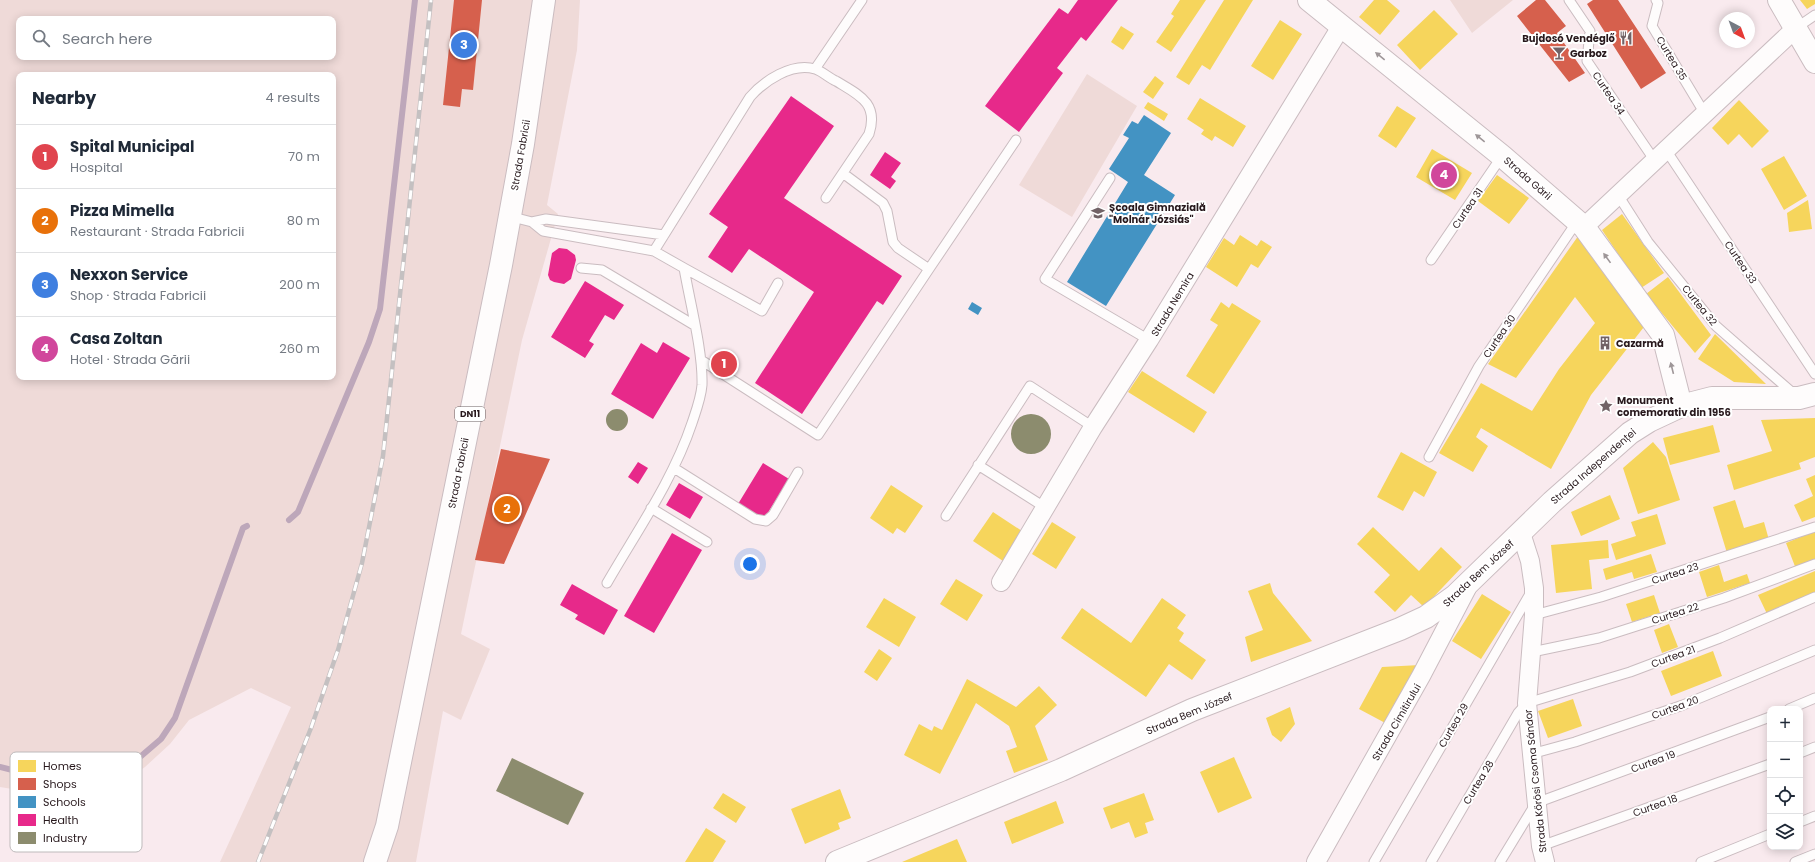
<!DOCTYPE html>
<html lang="en">
<head>
<meta charset="utf-8">
<style>
	body { margin:0; font-family:Poppins,sans-serif; background:#f2f2f3; color:#1f2937 }
	.controls { position:absolute; right:12px; bottom:12px; display:grid; overflow:hidden; border-radius:8px; box-shadow:0 2px 10px #0003 }
	.controls button { width:36px; height:36px; display:grid; place-items:center; padding:0; border:0; border-bottom:1px solid #e0e1e3; background:#fff; color:#1f2937; font:20px sans-serif }
	.compass { position:absolute; left:1719px; top:12px; width:36px; height:36px; border-radius:50%; background:#fff; box-shadow:0 2px 10px #0003; rotate:139deg }
	.you { position:absolute; left:750px; top:564px; width:14px; height:14px; margin:-10px; border:3px solid #fff; border-radius:50%; background:#1a73e8; box-shadow:0 0 0 6px #1a73e833 }
	.badge { display:grid; place-items:center; width:26px; height:26px; border-radius:50%; background:#716266; color:#fff; font-size:13px; font-weight:700 }
	.pin { position:absolute; translate:-50% -50%; border:2px solid #fff; box-shadow:0 1px 4px #0006 }
	.list { margin:0; padding:0; list-style:none }
	h2 { display:flex; justify-content:space-between; align-items:center; height:52px; margin:0; padding:0 16px; font-size:17px }
	h2 small { font-size:13px; font-weight:400; color:#747a83 }
	.list li { display:grid; grid-template-columns:26px 1fr auto; gap:12px; align-items:center; box-sizing:border-box; height:64px; padding:0 16px; border-top:1px solid #e0e1e3 }
	.list b { display:block; font-size:15px; white-space:nowrap }
	.list p { margin:0; font-size:13px; white-space:nowrap; color:#747a83 }
	.list em { font-size:13px; font-style:normal; color:#747a83 }
	.icon { flex:none; width:22px; height:22px; fill:none; stroke:currentColor; stroke-width:2; stroke-linecap:round; stroke-linejoin:round }
	.map { position:relative; flex:none; width:1815px; height:862px; overflow:hidden }
	.search { position:absolute; background:#fff; box-shadow:0 2px 10px #0003; left:16px; top:16px; width:320px; height:44px; display:flex; align-items:center; gap:10px; box-sizing:border-box; padding:0 14px; border-radius:8px; color:#747a83; font-size:15px }
	.panel { position:absolute; background:#fff; box-shadow:0 2px 10px #0003; left:16px; top:72px; width:320px; height:308px; border-radius:8px }
	.map>svg:first-child { display:block }
	.green { fill:#efdad8; fill-rule:evenodd }
	.homes { fill:#f6d55c }
	.shops { fill:#d6604d }
	.schools { fill:#4393c3 }
	.health { fill:#e7298a }
	.industry { fill:#8c8c6e }
	.lines { fill:none; stroke-linecap:round; stroke-linejoin:round }
	.stream { stroke:#bda7ba; stroke-width:6 }
	.service-casing { stroke:#cabcc0; stroke-width:11 }
	.minor-casing { stroke:#cabcc0; stroke-width:20 }
	.tertiary-casing { stroke:#cabcc0; stroke-width:24 }
	.secondary-casing { stroke:#cabcc0; stroke-width:24 }
	.trunk-casing { stroke:#cabcc0; stroke-width:24 }
	.service { stroke:#fefcfc; stroke-width:9 }
	.minor { stroke:#fefcfc; stroke-width:18 }
	.tertiary { stroke:#fefcfc; stroke-width:22 }
	.secondary { stroke:#fefcfc; stroke-width:22 }
	.trunk { stroke:#fefcfc; stroke-width:22 }
	.rail-casing { stroke:#c4c0c1; stroke-width:4.5 }
	.rail { stroke:#fff; stroke-width:3; stroke-dasharray:9; stroke-linecap:butt }
	.oneway { fill:#9e9698 }
	.labels { text-anchor:middle; stroke-width:4; stroke-linejoin:round; paint-order:stroke }
	.shield { fill:#fff; stroke:#685e61; stroke-width:1 }
	.shield-label { font-size:9px; font-weight:bold; fill:#28191d }
	.poi-label { font-size:10px; font-weight:bold; fill:#28191d; stroke:#fff; text-anchor:start }
	.street-label { font-size:10px; fill:#28191d; stroke:#fff }
	.key { fill:#fff; stroke:#bebabb; stroke-width:1 }
	.key-label { font-size:11px; fill:#28191d }
</style>
</head>
<body>
<div class="map">
<svg width="1815" height="862" viewBox="0 0 1815 862">
	<rect width="100%" height="100%" fill="#f9eaee"/>
	<path class="green" d="M0 0H580L577 50 547 205 558 214 522 340 461 634 490 649 461 720 443 711 416 862H220L291 707 251 688 189 720 170 744 145 767 124 781 92 791 61 797 0 787ZM19 19H333V57H19ZM19 75H333V377H19Z
		M1450 0H1513L1472 33Z
		M1087 74 1137 106 1072 217 1019 185Z"/>
	<path class="homes" d="M1180 0H1206L1171 52 1156 42 1174 16 1171 14Z
		M1224 0H1253L1210 70 1202 65 1189 85 1176 77Z
		M1374 0H1387L1400 11 1380 35 1359 17Z
		M1800 0H1815V4L1807 9Z
		M1434 10 1458 34 1420 70 1397 45Z
		M1280 20 1302 34 1273 80 1251 66Z
		M1121 26 1134 34 1123 50 1111 42Z
		M1155 76 1164 83 1153 99 1143 92Z
		M1200 98 1246 126 1233 147 1215 136 1212 141 1201 134 1204 130 1187 119Z
		M1739 100 1769 131 1752 148 1739 134 1728 145 1712 128Z
		M1148 102 1168 114 1164 121 1144 108Z
		M1397 106 1416 118 1396 148 1378 136Z
		M1432 149 1472 173 1455 200 1416 177Z
		M1784 156 1807 196 1784 210 1761 169Z
		M1497 175 1529 198 1509 224 1478 201Z
		M1808 200 1812 229 1789 232 1787 213Z
		M1622 214 1664 273 1641 288 1602 230Z
		M1581 232 1647 323 1591 395 1551 469 1481 428 1476 437 1488 446 1473 472 1439 453 1481 383 1532 411 1559 369 1595 323 1575 297 1516 378 1488 364Z
		M1240 235 1257 246 1261 240 1272 247 1258 268 1251 264 1237 287 1206 267 1224 238 1234 245Z
		M1668 277 1711 335 1695 353 1646 294Z
		M1221 302 1229 308 1232 303 1261 321 1214 394 1186 376 1218 325 1210 320Z
		M1715 334 1766 384 1734 382 1698 359Z
		M1142 371 1207 412 1194 433 1128 392Z
		M1815 418V457L1799 463 1801 469 1734 490 1727 465 1772 451 1761 420Z
		M1713 425 1720 452 1670 465 1663 438Z
		M1653 442 1666 457 1680 500 1638 514 1623 468Z
		M1401 452 1437 472 1424 497 1414 491 1403 511 1377 497Z
		M1815 475V517L1802 522 1794 505 1813 496 1806 479Z
		M891 485 923 506 905 533 897 528 893 534 870 518Z
		M1610 495 1620 519 1581 536 1571 512Z
		M1735 500 1744 528 1764 522 1769 540 1727 553 1713 507Z
		M993 512 1022 531 1003 561 973 541Z
		M1657 514 1666 544 1616 560 1611 544 1636 536 1631 522Z
		M1052 522 1076 537 1056 569 1032 554Z
		M1373 527 1419 571 1441 547 1462 567 1424 607 1411 595 1395 612 1374 592 1390 575 1357 544Z
		M1815 531V562L1796 569 1786 543Z
		M1608 540 1609 558 1589 560 1592 589 1556 593 1551 545Z
		M1651 554 1657 572 1634 579 1632 572 1606 580 1603 569Z
		M1719 565 1724 582 1747 574 1750 583 1707 597 1699 572Z
		M1815 571V595L1768 616 1758 595Z
		M956 579 983 595 967 621 940 604Z
		M1270 583 1273 593 1312 641 1251 662 1245 637 1263 630 1248 591Z
		M1482 594 1511 612 1481 659 1452 641Z
		M1654 595 1660 613 1632 622 1626 604Z
		M884 598 916 617 899 647 866 627Z
		M1162 598 1186 615 1177 628 1184 633 1179 641 1206 660 1192 680 1169 664 1146 697 1061 638 1082 608 1131 643Z
		M1669 624 1678 647 1662 653 1654 630Z
		M879 649 892 658 877 681 864 672Z
		M1713 651 1722 676 1671 696 1661 671Z
		M1420 665 1389 725 1359 709 1382 667Z
		M967 679 1016 707 1039 686 1057 705 1035 726 1048 760 1014 773 1006 751 1017 747 1009 726 976 703 940 774 904 755 919 724 932 731 934 726 942 730Z
		M1573 699 1582 726 1548 738 1538 711Z
		M1290 707 1295 724 1281 742 1272 735 1266 718Z
		M1234 757 1252 798 1218 813 1200 772Z
		M840 789 851 818 838 823 840 829 805 844 791 809Z
		M723 793 746 807 736 823 713 808Z
		M1144 793 1154 820 1145 823 1148 833 1135 838 1129 822 1111 829 1103 808Z
		M1056 801 1064 823 1012 844 1004 822Z
		M706 828 726 841 713 862H685Z
		M957 839 967 862H902Z"/>
	<path class="shops" d="M454 0H482L473 90 462 89 460 107 443 105Z
		M1536 0H1545L1566 26 1557 33 1585 73 1569 82 1517 16Z
		M1593 0H1618L1666 73 1641 89 1587 4Z
		M501 449 550 459 504 564 475 560Z"/>
	<path class="schools" d="M1144 115 1171 133 1144 175 1175 195 1106 306 1067 282 1128 182 1109 169 1129 138 1123 135 1132 121 1138 124Z
		M972 302 982 308 978 315 968 309Z"/>
	<path class="health" d="M1078 0H1118L1086 41 1081 37 1057 68 1063 73 1019 132 985 106 1059 8 1068 14Z
		M791 96 834 126 784 198 902 276 883 305 877 301 802 414 755 383 814 292 749 249 732 273 708 257 728 227 709 214Z
		M885 152 901 163 891 177 896 181 890 189 870 175Z
		M559 248 567 249 575 255 576 260 571 279 564 284 554 282 550 280 548 275 552 253Z
		M585 281 624 305 614 320 605 315 589 341 594 344 585 358 551 337Z
		M663 342 690 358 653 419 611 394 641 343 657 353Z
		M638 462 648 468 638 484 628 477Z
		M763 463 789 479 764 519 738 504Z
		M679 483 703 497 690 519 666 505Z
		M672 533 702 550 654 633 624 616Z
		M572 584 618 610 604 635 575 619 578 615 560 605Z"/>
	<path class="industry" d="M606 420a11 11 0 1 1 22 0a11 11 0 1 1-22 0Z
		M1011 434a20 20 0 1 1 40 0a20 20 0 1 1-40 0Z
		M512 758 584 793 568 825 496 791Z"/>
	<g class="lines">
		<path class="stream" d="M289 520 298 512 369 342 380 309 415 0
			M0 767 75 786 140 757 161 739 175 718 243 528 247 526"/>
		<g class="service-casing">
			<path id="service" d="M1569 0 1590 31 1587 61 1655 161
				M1656 0 1658 3 1652 26 1705 114
				M1796 28 1815 15
				M815 69 862 0
				M1666 150 1815 374
				M1110 178 1045 279 1149 340
				M1618 195 1648 242 1716 326 1795 395
				M509 216 532 222 543 231 654 251 684 268C690 303 703 351 702 385 701 398 696 411 692 423 673 480 637 531 607 583
				M532 222 546 219 664 235
				M654 251 750 97C764 81 792 62 815 69 822 71 829 78 836 81 859 95 879 103 869 134L826 198
				M1431 260 1502 156
				M581 268 602 270 694 325
				M684 268 762 311 778 283
				M929 269 1016 140
				M701 360 818 435 929 269 898 248 893 242 887 211 883 203 844 174
				M1429 457 1479 366 1578 220
				M978 465 1046 508
				M674 468 755 519 766 521 773 515 798 472
				M651 508 707 542
				M946 516 1030 386 1093 427
				M1534 615 1601 597 1815 527
				M1532 652 1599 638 1724 598 1815 564
				M1789 709 1815 698
				M1800 753 1815 747
				M1531 754 1575 742 1683 705 1815 650
				M1800 822 1815 816
				M1541 846 1770 764
				M1374 862 1531 592
				M1431 862 1518 713 1527 703 1630 672 1720 638 1815 597
				M1500 862 1536 803 1770 717
				M1701 862 1770 834
				M1795 862 1815 854"/>
		</g>
		<g class="minor-casing">
			<path id="minor" d="M1584 227 1796 28
				M1521 533 1530 561 1534 588V615L1527 703 1541 846 1545 862
				M1001 582 1093 427 1149 340 1342 25
				M1316 862 1421 676 1467 588"/>
		</g>
		<g class="tertiary-casing">
			<path id="tertiary" d="M1779 0 1815 62"/>
		</g>
		<g class="secondary-casing">
			<path id="secondary" d="M1309 0 1502 156 1584 227 1663 335 1681 406
				M837 862 1061 770 1192 710 1400 629 1426 617 1455 596 1552 502 1630 433 1649 421 1681 406 1712 398H1799L1815 394"/>
		</g>
		<g class="trunk-casing">
			<path id="trunk" d="M375 862 387 826 501 265 523 144 544 0"/>
		</g>
		<use href="#service" class="service"/>
		<use href="#minor" class="minor"/>
		<use href="#tertiary" class="tertiary"/>
		<use href="#secondary" class="secondary"/>
		<use href="#trunk" class="trunk"/>
		<g class="rail-casing">
			<path id="rail" d="M258 862 311 728 338 650 362 563 383 456 431 0"/>
		</g>
		<use href="#rail" class="rail"/>
	</g>
	<defs><path id="oneway-solid" d="M-6-.8H1V-3.2L6.5 0L1 3.2V.8H-6Z"/></defs>
	<g class="oneway">
		<use href="#oneway-solid" transform="translate(1380 56) rotate(-141)"/>
		<use href="#oneway-solid" transform="translate(1480 138) rotate(-141)"/>
		<use href="#oneway-solid" transform="translate(1607 258) rotate(-126)"/>
		<use href="#oneway-solid" transform="translate(1672 368) rotate(-104)"/>
	</g>
	<defs>
		<g id="restaurant-bare" transform="scale(1.08)"><path d="M-5-6h1v4h1v-4h1v4h1v-4h1v5L-1.5 .5V6h-2V.5L-5-1ZM5-6V6H3V1.5H1.5Q1.5-4 5-6Z" fill="#716266" stroke="#fff" stroke-width="2.5" paint-order="stroke"/></g>
		<g id="bar-bare" transform="scale(1.08)"><path d="M-6-5H6L.8 .8V4.5H3.5V6h-7V4.5H-.8V.8Z" fill="#716266" stroke="#fff" stroke-width="2.5" paint-order="stroke"/></g>
		<g id="school-bare" transform="scale(1.08)"><path d="M0-5L7-2L0 1L-7-2ZM-4 1L0 2.5L4 1V4Q0 6-4 4Z" fill="#716266" stroke="#fff" stroke-width="2.5" paint-order="stroke"/></g>
		<g id="building-bare" transform="scale(1.08)"><path d="M-4-6H4V6H1V3H-1V6H-4ZM-2.5-4.3h1.7v1.8h-1.7ZM.8-4.3h1.7v1.8H.8ZM-2.5-1h1.7V.8h-1.7ZM.8-1h1.7V.8H.8Z" fill="#716266" stroke="#fff" stroke-width="2.5" paint-order="stroke"/></g>
		<g id="sight-bare" transform="scale(1.08)"><path d="M0-6L1.8-2.2L6-1.7L2.9 1.2L3.7 5.4L0 3.3L-3.7 5.4L-2.9 1.2L-6-1.7L-1.8-2.2Z" fill="#716266" stroke="#fff" stroke-width="2.5" paint-order="stroke"/></g>
	</defs>
	<g fill-rule="evenodd">
		<use href="#restaurant-bare" x="1626" y="38"/>
		<use href="#bar-bare" x="1559" y="53"/>
		<use href="#school-bare" x="1098" y="213"/>
		<use href="#building-bare" x="1605" y="343"/>
		<use href="#sight-bare" x="1606" y="406"/>
	</g>
	<g class="labels">
		<rect class="shield" x="455" y="407" width="30" height="14" rx="3"/>
		<g class="shield-label">
			<text x="470" y="417">DN11</text>
		</g>
		<g class="poi-label">
			<text x="1615" y="42" text-anchor="end">Bujdosó Vendéglő</text>
			<text x="1570" y="57">Garboz</text>
			<text x="1109" y="211">Școala Gimnazială<tspan x="1109" dy="12">"Molnár Józsiás"</tspan></text>
			<text x="1616" y="347">Cazarmă</text>
			<text x="1617" y="404">Monument<tspan x="1617" dy="12">comemorativ din 1956</tspan></text>
		</g>
		<g class="street-label">
			<text transform="translate(1672 58) rotate(59)" y="4">Curtea 35</text>
			<text transform="translate(1609 93) rotate(56)" y="4">Curtea 34</text>
			<text transform="translate(520 155) rotate(-80)" y="4">Strada Fabricii</text>
			<text transform="translate(1528 178) rotate(41)" y="4">Strada Gării</text>
			<text transform="translate(1467 208) rotate(-56)" y="4">Curtea 31</text>
			<text transform="translate(1741 262) rotate(56)" y="4">Curtea 33</text>
			<text transform="translate(1172 304) rotate(-59)" y="4">Strada Nemira</text>
			<text transform="translate(1700 305) rotate(51)" y="4">Curtea 32</text>
			<text transform="translate(1499 336) rotate(-56)" y="4">Curtea 30</text>
			<text transform="translate(1593 466) rotate(-41)" y="4">Strada Independenței</text>
			<text transform="translate(458 473) rotate(-79)" y="4">Strada Fabricii</text>
			<text transform="translate(1478 573) rotate(-43)" y="4">Strada Bem József</text>
			<text transform="translate(1675 573) rotate(-18)" y="4">Curtea 23</text>
			<text transform="translate(1675 613) rotate(-18)" y="4">Curtea 22</text>
			<text transform="translate(1673 656) rotate(-20)" y="4">Curtea 21</text>
			<text transform="translate(1675 707) rotate(-20)" y="4">Curtea 20</text>
			<text transform="translate(1189 713) rotate(-23)" y="4">Strada Bem József</text>
			<text transform="translate(1396 722) rotate(-60)" y="4">Strada Cimitirului</text>
			<text transform="translate(1453 725) rotate(-60)" y="4">Curtea 29</text>
			<text transform="translate(1653 761) rotate(-20)" y="4">Curtea 19</text>
			<text transform="translate(1535 781) rotate(-96)" y="4">Strada Kőrösi Csoma Sándor</text>
			<text transform="translate(1478 782) rotate(-59)" y="4">Curtea 28</text>
			<text transform="translate(1655 805) rotate(-20)" y="4">Curtea 18</text>
		</g>
	</g>
	<rect x="10" y="752" width="132" height="100" rx="6" class="key"/>
	<rect x="18" y="760" width="18" height="12" fill="#f6d55c"/>
	<rect x="18" y="778" width="18" height="12" fill="#d6604d"/>
	<rect x="18" y="796" width="18" height="12" fill="#4393c3"/>
	<rect x="18" y="814" width="18" height="12" fill="#e7298a"/>
	<rect x="18" y="832" width="18" height="12" fill="#8c8c6e"/>
	<g class="key-label">
		<text x="43" y="770">Homes</text>
		<text x="43" y="788">Shops</text>
		<text x="43" y="806">Schools</text>
		<text x="43" y="824">Health</text>
		<text x="43" y="842">Industry</text>
	</g>
</svg>
<div class="controls">
<button>+</button>
<button>−</button>
<button><svg class="icon" aria-label="locate" viewBox="0 0 24 24"><circle cx="12" cy="12" r="6"/><path d="M12 2v4M12 18v4M2 12h4M18 12h4"/></svg></button>
<button><svg class="icon" aria-label="layers" viewBox="0 0 24 24"><path d="M12 4l9 5-9 5-9-5zM3 14l9 5 9-5"/></svg></button>
</div>
<svg class="compass" viewBox="-18 -18 36 36"><path d="M0-13l5 13h-10z" fill="#e53935"/><path d="M0 13l5-13h-10z" fill="#747a83"/></svg>
<div class="you"></div>
<div class="pin badge" style="left:724px;top:364px;background:#e0444e">1</div>
<div class="pin badge" style="left:507px;top:509px;background:#e8710a">2</div>
<div class="pin badge" style="left:464px;top:45px;background:#3f7fe0">3</div>
<div class="pin badge" style="left:1444px;top:175px;background:#d1479c">4</div>
<div class="search"><svg class="icon" aria-label="search" viewBox="0 0 24 24"><circle cx="10" cy="10" r="6"/><path d="M15 15l6 6"/></svg>Search here</div>
<section class="panel">
<h2>Nearby<small>4 results</small></h2>
<ul class="list">
<li><span class="badge" style="background:#e0444e">1</span><div><b>Spital Municipal</b><p>Hospital</p></div><em>70 m</em></li>
<li><span class="badge" style="background:#e8710a">2</span><div><b>Pizza Mimella</b><p>Restaurant · Strada Fabricii</p></div><em>80 m</em></li>
<li><span class="badge" style="background:#3f7fe0">3</span><div><b>Nexxon Service</b><p>Shop · Strada Fabricii</p></div><em>200 m</em></li>
<li><span class="badge" style="background:#d1479c">4</span><div><b>Casa Zoltan</b><p>Hotel · Strada Gării</p></div><em>260 m</em></li>
</ul>
</section>
</div>
</body>
</html>
